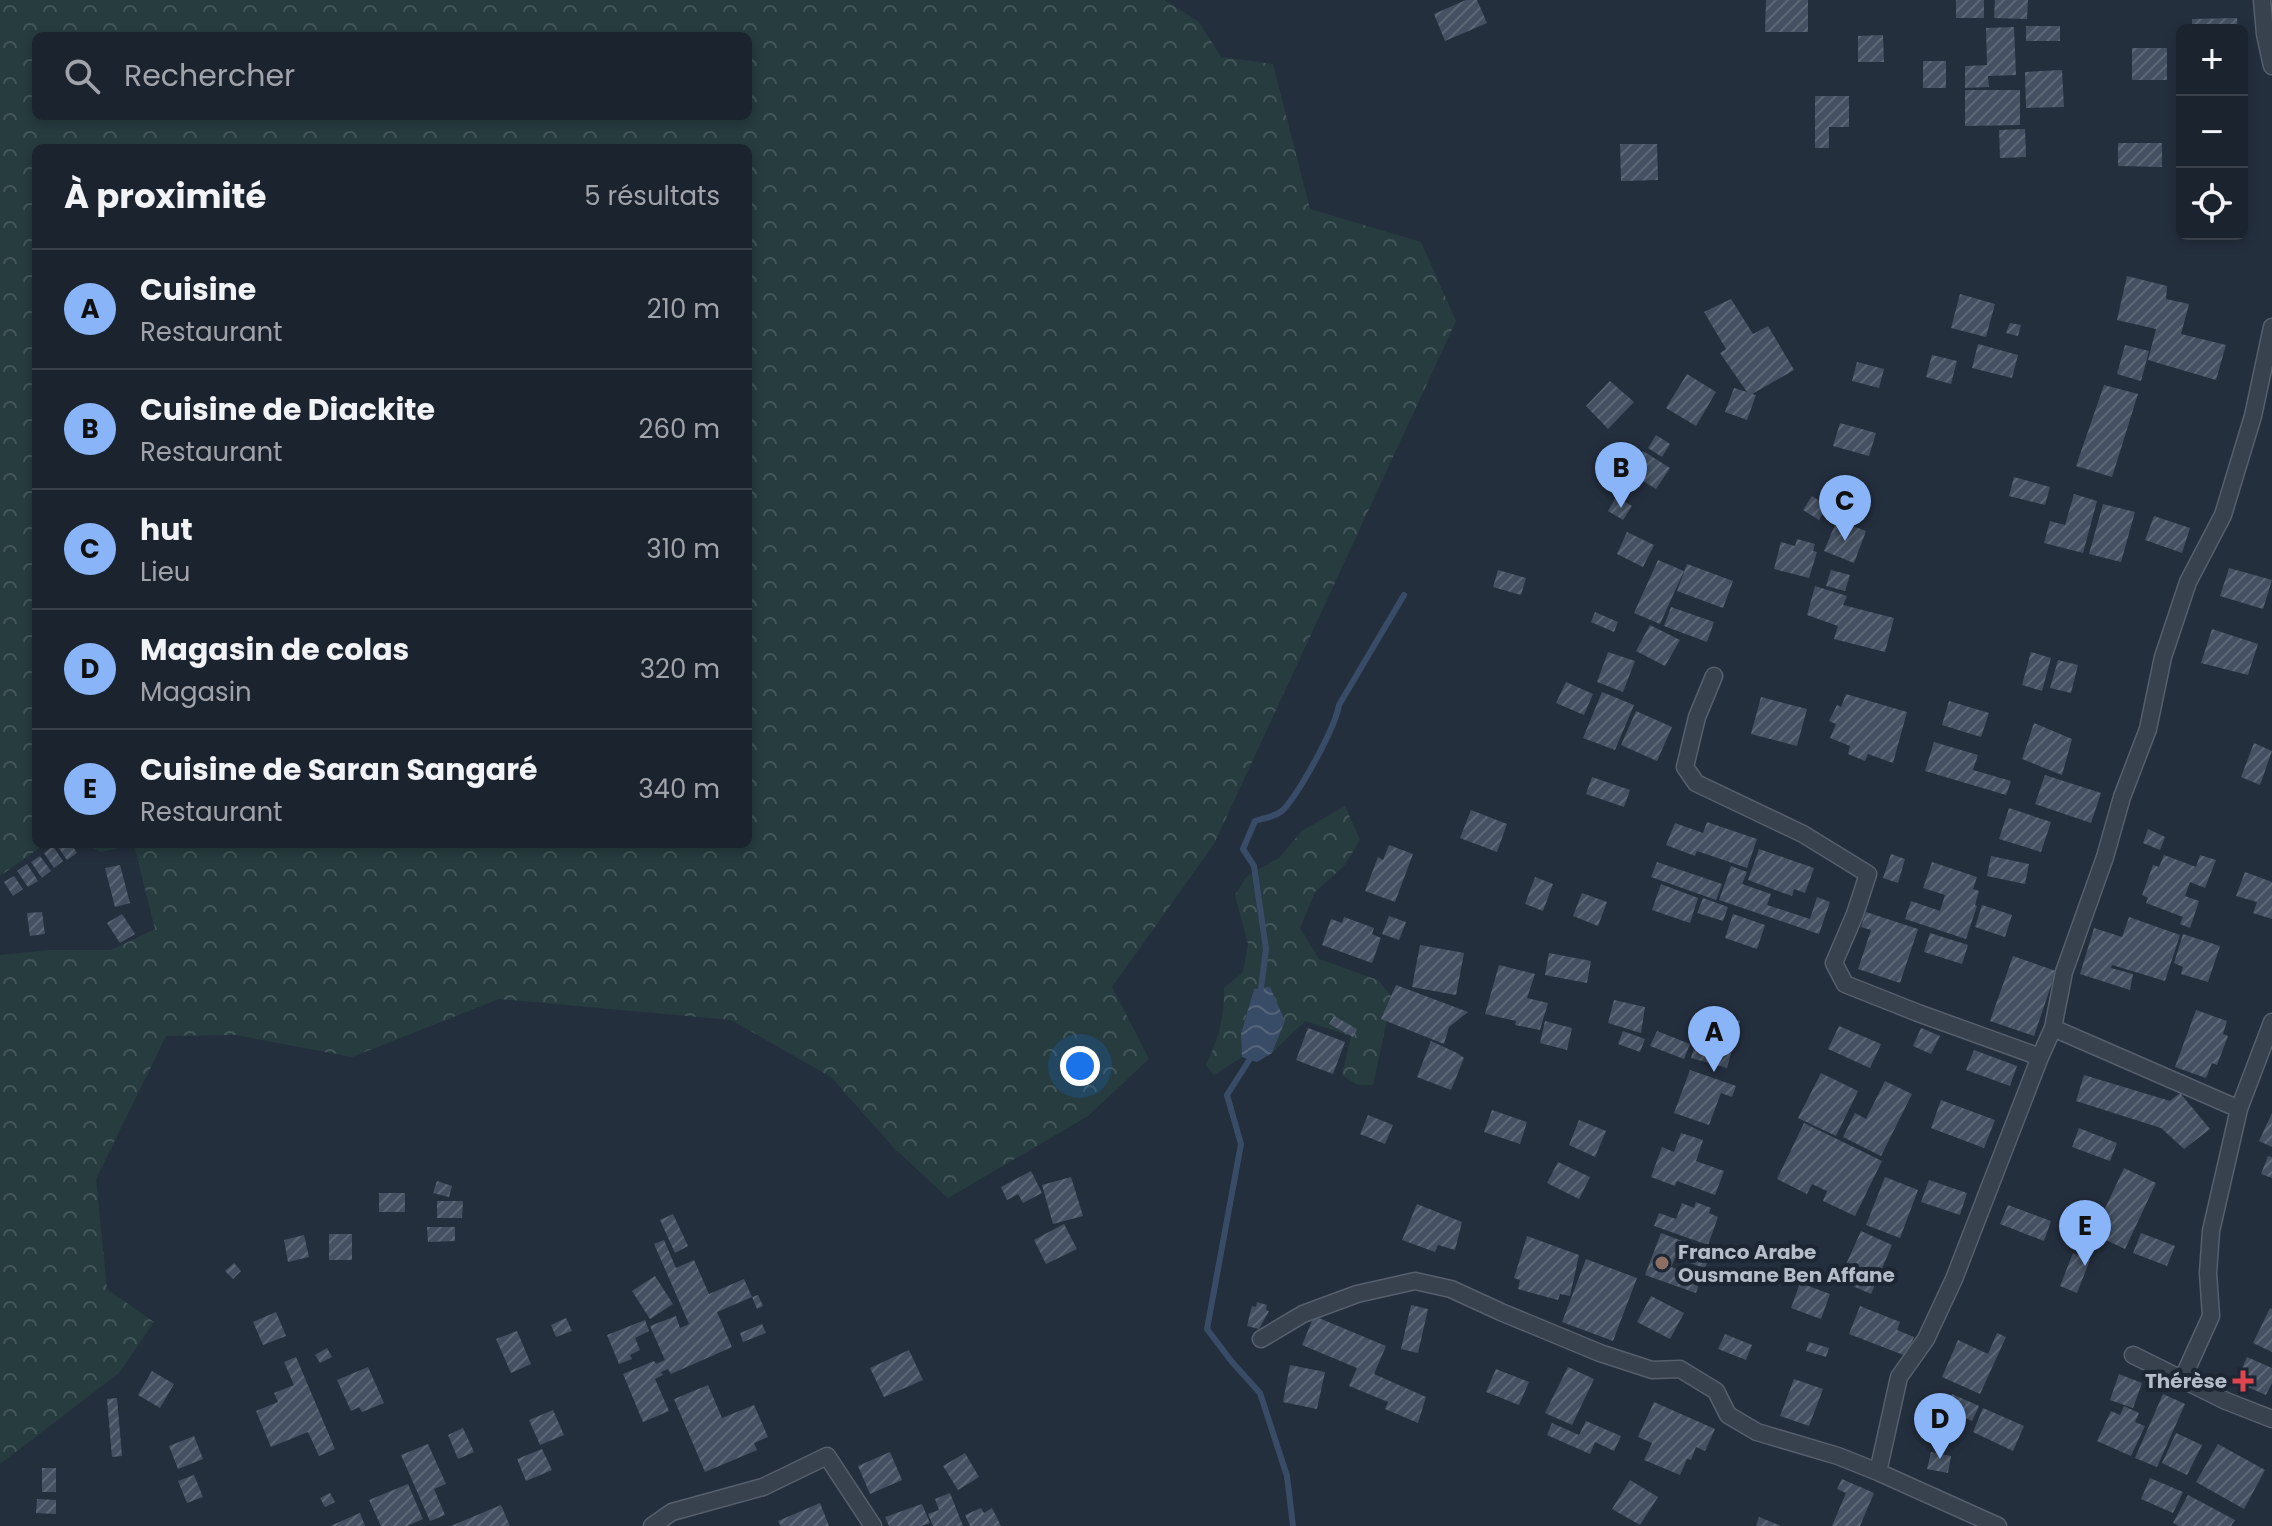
<!DOCTYPE html>
<html lang="fr">
<head>
<meta charset="utf-8">
<style>
	body { margin:0; font-family:Poppins,sans-serif; background:#242b36; color:#f1f3f6 }
	.controls { position:absolute; right:24px; top:24px; display:grid; overflow:hidden; border-radius:12px; box-shadow:0 4px 12px #0003 }
	.controls button { width:72px; height:72px; display:grid; place-items:center; padding:0; border:0; border-bottom:2px solid #39404a; background:#1b232e; color:#f1f3f6; font:40px sans-serif }
	.you { position:absolute; left:1080px; top:1066px; width:28px; height:28px; margin:-20px; border:6px solid #fff; border-radius:50%; background:#1a73e8; box-shadow:0 0 0 12px #1a73e833 }
	.badge { display:grid; place-items:center; width:52px; height:52px; border-radius:50%; background:#8ab4f8; color:#111; font-size:26px; font-weight:700 }
	.pin { position:absolute; translate:-50% -66px; filter:drop-shadow(0 2px 4px #0008) }
	.pin::after { content:''; position:absolute; top:42px; width:28px; height:24px; background:inherit; clip-path:polygon(0 0,100% 0,50% 100%) }
	.list { margin:0; padding:0; list-style:none }
	h2 { display:flex; justify-content:space-between; align-items:center; height:104px; margin:0; padding:0 32px; font-size:34px }
	h2 small { font-size:26px; font-weight:400; color:#a0a4aa }
	.list li { display:grid; grid-template-columns:52px 1fr auto; gap:24px; align-items:center; box-sizing:border-box; height:120px; padding:0 32px; border-top:2px solid #39404a }
	.list b { display:block; font-size:30px; white-space:nowrap }
	.list p { margin:0; font-size:26px; white-space:nowrap; color:#a0a4aa }
	.list em { font-size:26px; font-style:normal; color:#a0a4aa }
	.icon { flex:none; width:44px; height:44px; fill:none; stroke:currentColor; stroke-width:2; stroke-linecap:round; stroke-linejoin:round }
	.map { position:relative; flex:none; width:2272px; height:1526px; overflow:hidden }
	.search { position:absolute; background:#1b232e; box-shadow:0 4px 12px #0003; left:32px; top:32px; width:720px; height:88px; display:flex; align-items:center; gap:20px; box-sizing:border-box; padding:0 28px; border-radius:12px; color:#a0a4aa; font-size:30px }
	.panel { position:absolute; background:#1b232e; box-shadow:0 4px 12px #0003; left:32px; top:144px; width:720px; height:704px; border-radius:12px }
	.map>svg:first-child { display:block }
	.forest { fill:url(#forest-crowns); fill-rule:evenodd }
	.water { fill:url(#water-waves) }
	.lines { fill:none; stroke-linecap:round; stroke-linejoin:round }
	.stream { stroke:#394c67; stroke-width:6 }
	.building { fill:url(#building-hatch) }
	.minor-casing { stroke:#565f6c; stroke-width:19 }
	.minor { stroke:#38414e; stroke-width:16 }
	.education-dot { fill:#8d6e63; stroke:#1d2633; stroke-width:3 }
	.health-dot { fill:#e0444e; stroke:#1d2633; stroke-width:3 }
	.labels { text-anchor:middle; stroke-width:8; stroke-linejoin:round; paint-order:stroke }
	.poi-label { font-size:20px; font-weight:bold; fill:#b4bcc9; stroke:#1d2633; text-anchor:start }
</style>
</head>
<body>
<div class="map">
<svg width="2272" height="1526" viewBox="0 0 2272 1526">
	<defs>
		<pattern id="forest-crowns" width="20" height="18" patternUnits="userSpaceOnUse" patternTransform="scale(2)"><rect width="20" height="18" fill="#263c3f"/><path d="M2 6a3 3 0 1 1 6 0M12 15a3 3 0 1 1 6 0" fill="none" stroke="#435659"/></pattern>
		<pattern id="water-waves" width="16" height="10" patternUnits="userSpaceOnUse" patternTransform="scale(2)"><rect width="16" height="10" fill="#394c67"/><path d="M0 5q4-4 8 0t8 0" fill="none" stroke="#53647b"/></pattern>
		<pattern id="building-hatch" width="6" height="6" patternUnits="userSpaceOnUse" patternTransform="scale(2)"><rect width="6" height="6" fill="#455162"/><path d="M-1 1l2-2M0 6l6-6M5 7l2-2" fill="none" stroke="#5d6877"/></pattern>
	</defs>
	<rect width="100%" height="100%" fill="#242f3e"/>
	<path class="forest" d="M0 0H1164L1199 22 1221 57 1273 64 1310 209 1421 242 1456 321 1214 844 1112 987 1149 1059 1088 1116 948 1198 894 1148 831 1077 731 1020 499 999 352 1057 236 1035 166 1036 96 1179 107 1289 154 1322 119 1373 0 1464V955L51 950H111L155 929 134 845 101 852 84 844H748V148H36V844H45L0 876ZM36 36H748V116H36Z
		M1345 806 1360 840 1344 866 1315 892 1300 928 1319 959 1378 980 1392 997 1373 1085H1358L1342 1075 1351 1036 1305 1021 1272 1053 1285 1021 1254 989 1241 1034 1242 1057 1214 1075 1206 1065C1218 1040 1225 1016 1224 988L1243 972 1248 944 1235 895 1247 876 1279 858 1302 831Z"/>
	<path class="water" d="M1270 987 1285 1021 1272 1053 1257 1062 1242 1057 1241 1034 1254 989Z"/>
	<g class="lines">
		<path class="stream" d="M1260 996 1266 949 1254 866 1243 849 1255 821C1264 818 1278 816 1284 809 1300 791 1335 729 1339 705L1404 595
			M1253 1054 1227 1095 1241 1144 1207 1329 1232 1362 1260 1393 1287 1476 1293 1526"/>
	</g>
	<path class="building" d="M1466 0H1477L1487 23 1445 41 1434 14Z
		M1766 0H1808V32H1765Z
		M1956 0H1984V18H1956Z
		M1995 0H2028L2027 19 1994 18Z
		M2237 18 2238 30H2192V19Z
		M2026 26H2060V41H2026Z
		M2014 27 2016 75 1988 76 1989 87 1965 88V66L1987 65 1986 28Z
		M1883 35 1884 62H1858V36Z
		M2132 48H2167V80H2132Z
		M1923 61H1946V88H1923Z
		M2062 70 2064 107 2026 108 2025 72Z
		M1965 90H2020V125L1965 126Z
		M1815 96H1849V127H1829V148H1815Z
		M2025 129 2026 157 2000 158 1999 130Z
		M2118 143H2162V167L2118 166Z
		M1620 144H1657L1658 180 1621 181Z
		M2127 276 2167 286 2166 299 2189 304 2181 334 2226 345 2216 380 2148 360 2156 329 2117 320Z
		M1960 294 1995 304 1986 337 1951 328Z
		M1731 299 1753 334 1768 326 1794 370 1752 394 1756 395 1747 420 1725 412 1734 388 1747 392 1720 353 1726 349 1704 312Z
		M2010 323 2021 325 2018 336 2006 333Z
		M1978 344 2018 355 2012 378 1972 368Z
		M2125 345 2149 351 2141 381 2117 374Z
		M1932 355 1957 361 1951 384 1926 377Z
		M1857 362 1884 369 1879 388 1852 381Z
		M1687 374 1716 392 1696 426 1666 408Z
		M1610 381 1634 402 1608 429 1586 406Z
		M2104 385 2138 394 2112 477 2076 466Z
		M1840 423 1876 433 1869 456 1833 446Z
		M1656 435 1670 444 1662 457 1648 448Z
		M1643 451 1670 468 1656 489 1630 473Z
		M2014 477 2050 487 2045 505 2009 496Z
		M2074 494 2097 501 2083 553 2044 543 2050 521 2065 525Z
		M1812 496 1827 506 1819 520 1803 510Z
		M1616 497 1632 506 1623 520 1608 511Z
		M2103 504 2135 512 2121 562 2089 554Z
		M2154 516 2190 528 2182 553 2145 540Z
		M1837 520 1866 531 1854 563 1824 551Z
		M1627 532 1654 545 1643 567 1617 554Z
		M1797 539 1815 544 1813 551 1817 552 1809 578 1774 569 1781 542 1795 546Z
		M1658 560 1684 571 1660 624 1634 613Z
		M1687 564 1733 581 1723 608 1677 591Z
		M2229 568 2272 580 2263 609 2220 596Z
		M1498 570 1526 578 1521 595 1493 587Z
		M1831 570 1850 575 1845 591 1826 586Z
		M1815 586 1847 596 1843 605 1894 618 1885 652 1834 639 1838 626 1807 615Z
		M1671 607 1714 622 1707 642 1664 626Z
		M1595 612 1618 622 1614 632 1591 622Z
		M1650 625 1680 640 1665 666 1636 651Z
		M2212 629 2258 644 2248 675 2201 663Z
		M1608 652 1635 661 1623 692 1597 682Z
		M2031 652 2051 658 2042 691 2022 685Z
		M2058 660 2078 665 2071 693 2050 688Z
		M1566 682 1593 694 1584 715 1556 703Z
		M1602 692 1634 705 1615 750 1583 738Z
		M1846 694 1907 712 1893 763 1868 754 1865 761 1848 754 1850 746 1830 738 1836 724 1829 721 1837 705 1841 707Z
		M1761 697 1807 709 1797 746 1751 734Z
		M1949 701 1989 713 1981 737 1942 725Z
		M1636 711 1672 727 1657 761 1621 745Z
		M2034 723 2072 739 2062 775 2022 759Z
		M1934 742 1978 755 1973 770 2011 781 2006 795 1925 771Z
		M2254 743 2272 751 2260 785 2241 777Z
		M2045 775 2101 793 2091 823 2035 804Z
		M1592 777 1630 790 1624 807 1586 794Z
		M2009 808 2051 822 2041 852 1999 839Z
		M1471 810 1507 824 1497 852 1460 838Z
		M1707 822 1757 839 1747 868 1697 851 1695 856 1666 845 1675 823 1703 833Z
		M2148 829 2165 837 2160 850 2143 843Z
		M56 844H71L77 853 67 860Z
		M1389 845 1413 854 1395 902 1365 891 1378 857 1383 860Z
		M53 846 63 861 54 868 44 853Z
		M1759 849 1814 868 1805 893 1794 889 1792 896 1748 880Z
		M1891 854 1905 859 1898 883 1883 878Z
		M2164 855 2196 867 2200 855 2216 860 2205 888 2190 882 2185 896 2199 901 2190 928 2180 924 2183 917 2146 903 2148 898 2142 895 2153 865 2159 867Z
		M40 856 51 871 42 878 31 862Z
		M1991 856 2029 864 2025 884 1987 876Z
		M1657 862 1722 884 1716 900 1651 877Z
		M1932 862 1977 877 1973 889 1979 891 1975 905 1977 906 1966 939 1905 919 1911 901 1940 911 1945 895 1923 888Z
		M27 864 38 881 28 887 17 871Z
		M120 865 130 903 115 907 105 868Z
		M1731 866 1747 872 1742 884 1771 894 1767 905 1810 919 1817 897 1830 902 1819 934 1719 900Z
		M2245 872 2272 882V919L2253 913 2257 902 2236 896Z
		M14 876 23 889 13 896 4 882Z
		M1535 877 1553 884 1543 911 1525 904Z
		M1661 884 1698 898 1690 923 1652 910Z
		M1582 893 1607 902 1598 926 1573 916Z
		M1703 898 1728 907 1723 921 1697 913Z
		M1982 905 2012 915 2005 937 1975 927Z
		M42 912 45 934 30 936 27 913Z
		M1866 912 1918 929 1900 983 1858 969 1871 930 1861 927Z
		M122 914 135 934 120 943 107 923Z
		M1733 914 1765 925 1757 949 1725 938Z
		M1389 916 1406 922 1399 940 1382 934Z
		M1344 917 1374 928 1372 934 1381 938 1372 963 1322 945 1331 919 1342 923Z
		M2129 917 2180 935 2165 981 2112 965 2111 968 2133 974 2130 990 2080 974 2094 928 2122 937Z
		M1930 933 1968 945 1962 964 1924 952Z
		M2183 934 2220 946 2208 982 2181 974 2183 967 2174 963Z
		M1420 945 1464 953 1456 995 1412 987Z
		M1549 953 1591 961 1587 983 1545 975Z
		M2013 956 2056 971 2034 1036 1990 1021Z
		M1499 965 1535 974 1527 998 1548 1003 1540 1030 1515 1025 1516 1021 1485 1014Z
		M1396 985 1468 1012 1449 1027 1444 1044 1381 1019Z
		M1614 1000 1645 1007 1641 1033 1608 1023Z
		M2196 1010 2227 1021 2223 1034 2228 1036 2217 1065 2212 1063 2206 1078 2175 1067Z
		M1705 1011 1740 1021 1727 1068 1691 1058Z
		M1334 1016 1357 1029 1353 1037 1329 1024Z
		M1545 1021 1572 1028 1567 1050 1540 1043Z
		M1839 1026 1881 1044 1870 1068 1828 1049Z
		M1308 1028 1345 1042 1333 1074 1296 1060Z
		M1921 1028 1940 1036 1931 1054 1913 1046Z
		M1623 1031 1645 1039 1640 1052 1618 1044Z
		M1657 1031 1690 1044 1684 1059 1650 1046Z
		M1431 1041 1457 1053 1464 1058 1451 1090 1417 1077Z
		M1974 1050 2017 1066 2010 1086 1966 1070Z
		M1690 1070 1736 1086 1732 1097 1721 1093 1709 1125 1674 1113Z
		M1821 1073 1858 1091 1836 1136 1798 1118Z
		M2084 1075 2170 1101 2180 1093 2210 1129 2184 1149 2161 1128 2076 1101Z
		M1885 1081 1912 1094 1881 1156 1843 1137 1855 1113 1866 1119Z
		M1941 1100 1995 1120 1984 1148 1931 1128Z
		M1492 1110 1527 1122 1520 1144 1484 1132Z
		M2272 1113V1147L2259 1141Z
		M1368 1115 1393 1125 1385 1144 1360 1134Z
		M1579 1120 1606 1131 1595 1157 1569 1145Z
		M1804 1123 1882 1161 1855 1216 1823 1201 1827 1191 1812 1184 1807 1194 1777 1179Z
		M2079 1128 2117 1143 2110 1161 2072 1147Z
		M1681 1133 1703 1140 1696 1161 1724 1171 1715 1195 1677 1181 1675 1186 1651 1177 1662 1147 1674 1152Z
		M2268 1156 2272 1157V1178L2261 1174Z
		M1558 1162 1590 1177 1579 1199 1547 1183Z
		M2124 1168 2156 1183 2125 1249 2093 1234Z
		M1031 1171 1042 1193 1023 1203 1018 1194 1007 1200 1001 1187Z
		M1071 1177 1083 1216 1053 1224 1042 1185Z
		M1885 1177 1918 1190 1900 1238 1866 1225Z
		M1929 1180 1967 1193 1960 1215 1921 1202Z
		M437 1181 452 1186 449 1197 433 1193Z
		M379 1193H405V1212H379Z
		M437 1201H463L462 1218H437Z
		M1696 1202 1711 1208 1709 1213 1718 1217 1708 1245 1654 1226 1659 1213 1676 1219 1682 1203 1694 1208Z
		M1417 1204 1462 1222 1455 1250 1438 1245 1435 1252 1402 1240Z
		M2008 1205 2051 1221 2044 1241 2000 1224Z
		M673 1214 688 1246 675 1253 660 1220Z
		M1064 1224 1077 1249 1046 1264 1034 1240Z
		M427 1227H455V1241L428 1242Z
		M1861 1231 1892 1245 1871 1294 1839 1280Z
		M1661 1233 1711 1252 1705 1268 1675 1258 1671 1267 1701 1278 1696 1293 1645 1275Z
		M2141 1233 2175 1246 2167 1266 2133 1253Z
		M329 1234H352V1260H329Z
		M304 1235 309 1257 288 1262 284 1240Z
		M1527 1236 1579 1255 1570 1296 1560 1294 1558 1300 1518 1289 1520 1280 1514 1278Z
		M664 1240 676 1268 694 1260 709 1294 744 1279 752 1297 758 1295 763 1306 757 1309 752 1297 717 1312 732 1347 671 1374 668 1369 661 1372 663 1375 655 1379 669 1411 643 1422 623 1374 654 1361 656 1364 665 1360 650 1326 676 1316 680 1328 689 1324 654 1244Z
		M2073 1253 2090 1260 2077 1293 2060 1286Z
		M1586 1259 1637 1278 1613 1341 1562 1322Z
		M234 1263 241 1271 233 1279 225 1271Z
		M655 1276 673 1304 650 1319 632 1291Z
		M1800 1283 1830 1294 1821 1319 1791 1308Z
		M1651 1296 1684 1313 1670 1339 1637 1322Z
		M1257 1302 1267 1305 1266 1310 1269 1311 1259 1329 1247 1326 1252 1306 1256 1307Z
		M1411 1305 1428 1309 1418 1353 1401 1349Z
		M1860 1306 1900 1322 1897 1330 1914 1337 1906 1356 1849 1334Z
		M2270 1308 2272 1309V1352L2253 1343Z
		M276 1312 286 1336 263 1345 253 1322Z
		M1314 1316 1386 1346 1374 1374 1426 1397 1418 1423 1385 1409 1388 1402 1349 1386 1357 1368 1302 1345Z
		M566 1318 572 1331 556 1337 551 1325Z
		M645 1320 649 1331 635 1338 640 1350 630 1355 632 1359 619 1364 607 1335Z
		M762 1324 766 1333 743 1342 740 1333Z
		M517 1331 531 1364 511 1373 496 1339Z
		M1997 1333 2006 1337 1980 1394 1942 1377 1958 1340 1988 1354Z
		M1725 1334 1752 1345 1746 1360 1718 1349Z
		M1809 1342 1829 1348 1826 1357 1806 1351Z
		M327 1348 332 1357 320 1363 315 1355Z
		M909 1350 923 1380 884 1397 870 1368Z
		M296 1357 335 1449 319 1456 308 1432 271 1447 256 1411 278 1402 274 1393 294 1385 284 1362Z
		M2247 1357 2272 1368V1383L2266 1395 2236 1382Z
		M1290 1365 1325 1372 1317 1409 1283 1402Z
		M368 1367 384 1403 362 1412 359 1407 351 1411 337 1380Z
		M1568 1367 1594 1379 1572 1425 1545 1413Z
		M1496 1369 1529 1382 1519 1405 1486 1392Z
		M152 1371 174 1384 160 1408 138 1395Z
		M2119 1374 2142 1383 2133 1408 2110 1400Z
		M1794 1379 1823 1389 1809 1426 1780 1416Z
		M708 1385 722 1418 754 1405 768 1437 754 1443 757 1450 705 1472 674 1399Z
		M1952 1394 1979 1406 1972 1421 1946 1410Z
		M2163 1394 2185 1404 2157 1467 2135 1458Z
		M117 1398 122 1456 112 1457 107 1399Z
		M1654 1402 1715 1429 1705 1451 1696 1447 1691 1460 1687 1459 1680 1475 1644 1460 1652 1443 1638 1437Z
		M2124 1406 2139 1413 2135 1422 2145 1426 2131 1456 2097 1441 2111 1411 2120 1415Z
		M1983 1408 2024 1426 2013 1451 1973 1432Z
		M553 1410 564 1435 540 1445 529 1420Z
		M1586 1421 1621 1436 1614 1451 1595 1442 1590 1454 1547 1435 1552 1423 1579 1435Z
		M463 1428 474 1452 458 1459 448 1435Z
		M2176 1433 2202 1445 2187 1475 2162 1463Z
		M194 1436 203 1459 178 1469 169 1446Z
		M428 1444 446 1484 434 1489 445 1515 430 1521 401 1455Z
		M2218 1444 2265 1470 2244 1509 2196 1482Z
		M542 1449 552 1470 526 1481 517 1459Z
		M890 1452 902 1480 870 1494 858 1466Z
		M1931 1452 1951 1456 1948 1473 1927 1469Z
		M965 1453 979 1477 958 1490 943 1466Z
		M42 1468H56V1492H42Z
		M194 1475 203 1497 187 1503 178 1481Z
		M2150 1478 2183 1492 2173 1513 2141 1499Z
		M1842 1479 1874 1493 1860 1526H1832L1846 1493 1837 1489Z
		M1630 1480 1658 1497 1640 1525 1612 1509Z
		M408 1484 423 1519 407 1526H381L369 1500Z
		M330 1493 335 1502 325 1507 320 1498Z
		M950 1493 963 1526H933L928 1514 939 1510 935 1499Z
		M2188 1495 2235 1520 2231 1526H2179L2173 1523Z
		M37 1499 56 1500V1514L36 1513Z
		M820 1503 829 1526H781L778 1521Z
		M922 1504 930 1523 921 1526H889L885 1517Z
		M501 1505 510 1526H451Z
		M981 1508 984 1513 992 1508 1001 1526H970L965 1515Z
		M360 1513 365 1526H330Z
		M1759 1517 1781 1526H1756Z"/>
	<g class="lines">
		<g class="minor-casing">
			<path id="minor" d="M2262 0 2265 34 2272 66
				M1714 676 1697 717 1685 767 1696 783 1803 834 1868 874 1855 914 1834 963 1845 984 1918 1013 2040 1057
				M2053 1028 2239 1109
				M1261 1339 1303 1314 1357 1294 1415 1281 1451 1289 1501 1312 1600 1353 1652 1370 1680 1369 1716 1391 1728 1415 1757 1432 1838 1456 1878 1472
				M2133 1355 2226 1401 2272 1419
				M2182 1380 2211 1316 2208 1273 2211 1231 2239 1109 2272 1022
				M652 1526 672 1512 763 1487 827 1456 873 1526
				M1998 1526 1878 1472 1899 1377 1926 1339 1954 1279 2040 1057 2053 1028 2064 972 2105 857 2122 797 2148 729 2163 657 2188 582 2223 515 2253 416 2272 327"/>
		</g>
		<use href="#minor" class="minor"/>
	</g>
	<circle class="education-dot" cx="1662" cy="1263" r="8"/>
	<path class="health-dot" d="M2239 1369h8v8h8v8h-8v8h-8v-8h-8v-8h8z"/>
	<g class="labels">
		<g class="poi-label">
			<text x="1678" y="1259">Franco Arabe<tspan x="1678" dy="23">Ousmane Ben Affane</tspan></text>
			<text x="2227" y="1388" text-anchor="end">Thérèse</text>
		</g>
	</g>
</svg>
<div class="controls">
<button>+</button>
<button>−</button>
<button><svg class="icon" aria-label="locate" viewBox="0 0 24 24"><circle cx="12" cy="12" r="6"/><path d="M12 2v4M12 18v4M2 12h4M18 12h4"/></svg></button>
</div>
<div class="you"></div>
<div class="pin badge" style="left:1714px;top:1072px">A</div>
<div class="pin badge" style="left:1621px;top:508px">B</div>
<div class="pin badge" style="left:1845px;top:541px">C</div>
<div class="pin badge" style="left:1940px;top:1459px">D</div>
<div class="pin badge" style="left:2085px;top:1266px">E</div>
<div class="search"><svg class="icon" aria-label="search" viewBox="0 0 24 24"><circle cx="10" cy="10" r="6"/><path d="M15 15l6 6"/></svg>Rechercher</div>
<section class="panel">
<h2>À proximité<small>5 résultats</small></h2>
<ul class="list">
<li><span class="badge">A</span><div><b>Cuisine</b><p>Restaurant</p></div><em>210 m</em></li>
<li><span class="badge">B</span><div><b>Cuisine de Diackite</b><p>Restaurant</p></div><em>260 m</em></li>
<li><span class="badge">C</span><div><b>hut</b><p>Lieu</p></div><em>310 m</em></li>
<li><span class="badge">D</span><div><b>Magasin de colas</b><p>Magasin</p></div><em>320 m</em></li>
<li><span class="badge">E</span><div><b>Cuisine de Saran Sangaré</b><p>Restaurant</p></div><em>340 m</em></li>
</ul>
</section>
</div>
</body>
</html>
